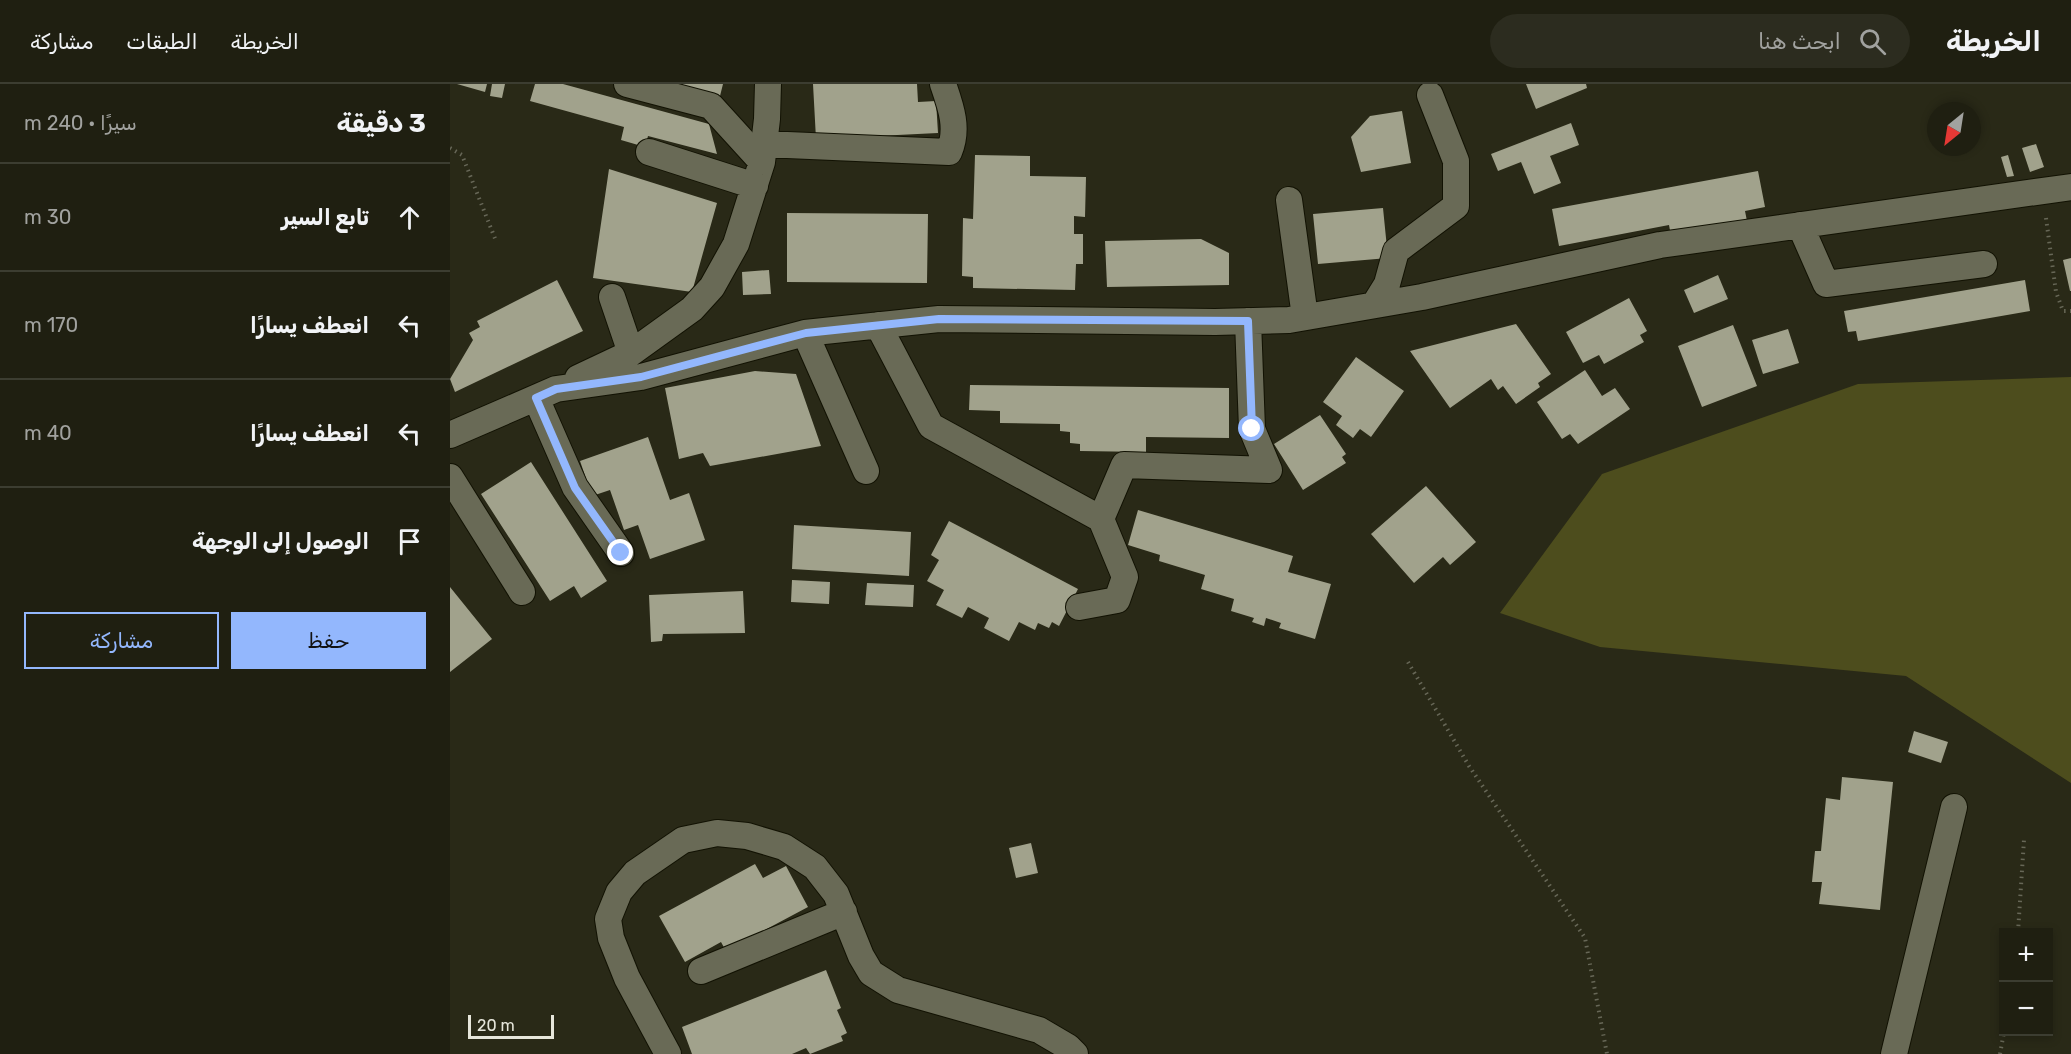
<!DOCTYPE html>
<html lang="ar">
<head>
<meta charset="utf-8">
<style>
	body { margin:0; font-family:Rubik,"Noto Naskh Arabic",sans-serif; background:#2c2c1f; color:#f1f3f6; direction:rtl }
	.controls { position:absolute; right:18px; bottom:18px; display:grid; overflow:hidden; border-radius:0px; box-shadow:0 3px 9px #0003 }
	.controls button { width:54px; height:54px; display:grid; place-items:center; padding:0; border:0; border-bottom:2px solid #3c3d31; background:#1f1f11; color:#f1f3f6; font:30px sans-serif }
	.compass { position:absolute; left:1477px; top:18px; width:54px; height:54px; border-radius:50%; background:#1f1f11; box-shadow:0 3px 9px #0003; rotate:210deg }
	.scale { position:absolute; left:18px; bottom:15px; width:86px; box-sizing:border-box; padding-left:6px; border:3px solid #e6e6db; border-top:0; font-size:16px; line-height:21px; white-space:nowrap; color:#e6e6db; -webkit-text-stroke:4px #292917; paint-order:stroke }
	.stop { position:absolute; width:18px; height:18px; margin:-14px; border:4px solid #93b7fd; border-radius:50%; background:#fff }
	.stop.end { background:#93b7fd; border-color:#fff; box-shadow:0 2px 6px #0008 }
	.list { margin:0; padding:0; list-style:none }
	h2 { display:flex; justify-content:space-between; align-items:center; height:78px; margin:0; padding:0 24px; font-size:26px }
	h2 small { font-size:20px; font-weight:400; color:#a1a29f }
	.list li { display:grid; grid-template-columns:39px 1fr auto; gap:18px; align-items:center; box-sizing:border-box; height:108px; padding:0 24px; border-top:2px solid #3c3d31 }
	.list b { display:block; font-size:22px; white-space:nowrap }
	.list em { font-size:20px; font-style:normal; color:#a1a29f }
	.actions { display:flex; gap:12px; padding:18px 24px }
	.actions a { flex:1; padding:14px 0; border:2px solid #93b7fd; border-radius:0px; text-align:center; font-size:21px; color:#93b7fd }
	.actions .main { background:#93b7fd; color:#111 }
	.icon { flex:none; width:33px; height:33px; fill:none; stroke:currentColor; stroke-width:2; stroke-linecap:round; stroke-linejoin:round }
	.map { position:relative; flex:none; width:1621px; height:970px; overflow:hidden; direction:ltr }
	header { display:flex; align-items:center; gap:36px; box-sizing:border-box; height:84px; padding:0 30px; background:#1f1f11; border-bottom:2px solid #3c3d31 }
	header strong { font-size:28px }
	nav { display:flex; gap:33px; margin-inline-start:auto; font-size:21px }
	.search { width:420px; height:54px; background:#2c2c1f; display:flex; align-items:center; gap:15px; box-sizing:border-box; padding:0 21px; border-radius:33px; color:#a1a29f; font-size:22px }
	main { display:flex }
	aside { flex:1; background:#1f1f11 }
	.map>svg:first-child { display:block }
	.green { fill:#4d4d1d }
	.building { fill:#a1a28c }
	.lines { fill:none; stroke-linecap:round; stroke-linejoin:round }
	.street-casing { stroke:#121203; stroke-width:28 }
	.path { stroke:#676757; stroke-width:4; stroke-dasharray:1.5 4.5; stroke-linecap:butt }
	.street { stroke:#696a56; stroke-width:26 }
	.route { stroke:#93b7fd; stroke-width:8 }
</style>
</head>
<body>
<header>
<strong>الخريطة</strong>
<div class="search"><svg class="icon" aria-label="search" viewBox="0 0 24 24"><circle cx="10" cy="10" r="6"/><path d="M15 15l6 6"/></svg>ابحث هنا</div>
<nav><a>الخريطة</a><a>الطبقات</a><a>مشاركة</a></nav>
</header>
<main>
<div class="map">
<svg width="1621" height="970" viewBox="0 0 1621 970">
	<rect width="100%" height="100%" fill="#292917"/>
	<path class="green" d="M1621 293V699L1456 592 1150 563 1050 529 1152 390 1408 300Z"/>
	<path class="building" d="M7 0H37L35 8Z
		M42 0H55L52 14 40 12Z
		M85 0H113L259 40 267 70 198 52 195 63 171 56 174 43 80 17Z
		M211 0H273L269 16Z
		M363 0H467L468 18 486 17 488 49 366 55Z
		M1076 0H1136L1137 4 1086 25Z
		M952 27 961 79 911 88 901 53 920 32Z
		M1121 39 1129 61 1100 72 1111 99 1084 110 1071 78 1048 87 1041 70Z
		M1586 60 1594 83 1580 88 1572 64Z
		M525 71 580 72V92L636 93 635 133 624 132V150H633V180H626L625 206 523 204V193L512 192 513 134 523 135Z
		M1558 71 1564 92 1557 93 1551 73Z
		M159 85 267 119 242 208 143 194Z
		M1308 87 1315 123 1295 127 1297 137 1221 152 1219 141 1109 162 1102 125Z
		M933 124 938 174 868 180 863 130Z
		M337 129 478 130 477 199 337 198Z
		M751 155 779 169V201L657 203 655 157Z
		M1621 174V207H1620L1613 176Z
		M319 186 321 210 293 211 292 188Z
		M1268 191 1278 215 1244 229 1234 206Z
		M107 196 133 247 5 308 0 295 23 256 19 249 30 243 27 237Z
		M1575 196 1580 227 1408 257 1406 247 1398 248 1394 227Z
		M1179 214 1197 247 1190 251 1194 258 1154 280 1149 271 1133 279 1116 248Z
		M1066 240 1101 290 1088 299 1090 303 1066 320 1053 302 1048 306 1041 295 1000 324 960 267Z
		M1283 241 1307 302 1252 323 1228 262Z
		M1338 245 1349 279 1313 290 1302 256Z
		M906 273 954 307 921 353 910 345 903 354 886 341 892 332 873 318Z
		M1135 286 1152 312 1165 304 1180 325 1128 360 1120 350 1112 355 1087 318Z
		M305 287 346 290 371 362 260 382 253 369 229 375 215 304Z
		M520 301 779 304V354L696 353V368L630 367V360L620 359V348L610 347V340L550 339V327L519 326Z
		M870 331 896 370 892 373 896 379 853 406 824 360Z
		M198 353 220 416 239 409 255 456 200 475 188 441 174 446 160 406 142 412 130 377Z
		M81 378 157 497 131 514 124 502 100 517 31 410Z
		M976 402 1026 458 1000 481 993 473 964 499 921 450Z
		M688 426 843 472 838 488 881 500 865 555 829 544 831 539 816 534 814 542 802 538 804 534 781 527 784 515 751 505 755 491 709 477 710 471 678 461Z
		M499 437 628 505 609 542 602 538 599 544 588 539 585 546 569 538 559 557 534 544 539 534 518 523 512 534 486 521 494 506 477 497 489 476 481 471Z
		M344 441 461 448 459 492 342 485Z
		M342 496 380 498 379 520 341 518Z
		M417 499 464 501 463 523 415 521Z
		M0 503 42 555 0 588Z
		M293 507 295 549 213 550 212 557 201 558 199 511Z
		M1464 647 1498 658 1491 679 1458 668Z
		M1392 693 1443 698 1430 826 1369 820 1372 798H1362L1365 767H1371L1376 714 1390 716Z
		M581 759 588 789 566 794 559 764Z
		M305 780 313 794 336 782 358 823 309 849 310 851 277 869 271 858 235 878 209 832Z
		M376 886 391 924 387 926 397 949 391 952 393 957 360 970 356 964 342 970H242L232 943Z"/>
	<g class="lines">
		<g class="street-casing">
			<path id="street" d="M177 0 261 22 312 78
				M314 60 499 68C509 45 501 23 493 0
				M199 68 305 102
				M839 116 855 233
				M1350 141 1376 200 1534 180
				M162 213 181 269
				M924 221 937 200 946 167 1006 122V77L980 11
				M428 241 481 342 651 435 675 493 667 516 629 523
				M355 249 416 387
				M128 294 181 269 242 225 262 203 286 160 312 78 317 35 318 0
				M86 314 125 403 171 469
				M0 351 106 305 191 293 355 249 489 235 765 238 839 236 972 213 1210 161 1621 103
				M0 393 72 508
				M651 435 674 381 819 386 802 345 798 237
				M251 887 394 828
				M218 970 177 894 161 854 158 835 169 808 185 789 233 756 267 749 297 752 334 763 365 783 386 810 411 872 421 889 448 906 589 946 618 963 625 970
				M1444 970 1504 723"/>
		</g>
		<path class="path" d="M0 64 12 71 46 157
			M1596 134 1606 208 1613 227H1621
			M958 578 1019 682 1135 854 1157 970
			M1568 848 1574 756
			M1550 970 1554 948"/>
		<use href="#street" class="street"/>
	</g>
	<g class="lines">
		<path class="route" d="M171 469 125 404 86 314 106 305 191 293 356 249 489 235 798 237 802 345"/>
	</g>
</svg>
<div class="controls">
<button>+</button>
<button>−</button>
</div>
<svg class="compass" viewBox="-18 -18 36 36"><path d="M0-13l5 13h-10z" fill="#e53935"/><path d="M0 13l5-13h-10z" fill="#a1a29f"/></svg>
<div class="scale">20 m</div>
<div class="stop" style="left:802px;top:345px"></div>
<div class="stop end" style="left:171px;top:469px"></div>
</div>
<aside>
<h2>3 دقيقة<small>سيرًا · 240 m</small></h2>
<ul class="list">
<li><svg class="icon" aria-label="ahead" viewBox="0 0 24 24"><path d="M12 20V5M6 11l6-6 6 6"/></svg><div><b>تابع السير</b></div><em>30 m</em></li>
<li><svg class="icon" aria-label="left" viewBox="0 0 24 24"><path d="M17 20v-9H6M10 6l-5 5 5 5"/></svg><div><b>انعطف يسارًا</b></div><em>170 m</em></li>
<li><svg class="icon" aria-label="left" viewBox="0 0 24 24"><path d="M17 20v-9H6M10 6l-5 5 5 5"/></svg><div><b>انعطف يسارًا</b></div><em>40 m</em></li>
<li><svg class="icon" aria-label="arrive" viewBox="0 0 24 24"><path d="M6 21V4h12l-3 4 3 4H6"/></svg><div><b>الوصول إلى الوجهة</b></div></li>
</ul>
<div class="actions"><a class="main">حفظ</a><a>مشاركة</a></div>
</aside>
</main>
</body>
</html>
